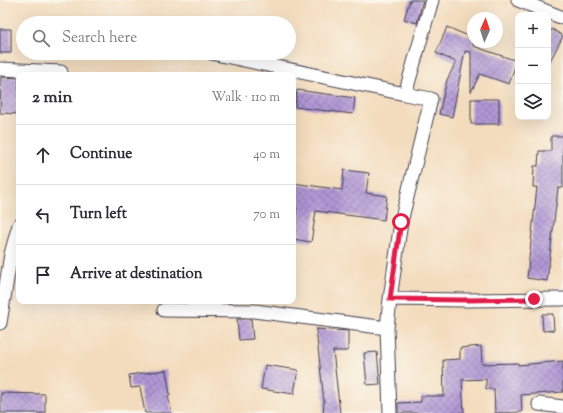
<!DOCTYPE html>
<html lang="en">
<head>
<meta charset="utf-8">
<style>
	body { margin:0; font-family:"Sorts Mill Goudy",serif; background:#f2f2f3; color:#2b2b33 }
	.controls { position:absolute; right:12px; top:12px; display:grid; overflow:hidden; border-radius:8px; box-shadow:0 4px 16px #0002 }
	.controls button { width:36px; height:36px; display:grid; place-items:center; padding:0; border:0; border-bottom:1px solid #e1e1e2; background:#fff; color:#2b2b33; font:20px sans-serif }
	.compass { position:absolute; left:467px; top:12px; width:36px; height:36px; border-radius:50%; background:#fff; box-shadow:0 4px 16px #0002; rotate:3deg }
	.stop { position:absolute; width:12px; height:12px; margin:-9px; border:3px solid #e11d48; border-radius:50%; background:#fff }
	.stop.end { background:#e11d48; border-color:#fff; box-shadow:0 1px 4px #0008 }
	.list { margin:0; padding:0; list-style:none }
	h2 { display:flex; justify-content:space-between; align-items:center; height:52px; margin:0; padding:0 16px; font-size:17px }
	h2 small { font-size:13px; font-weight:400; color:#7c7c81 }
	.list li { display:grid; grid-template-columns:26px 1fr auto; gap:12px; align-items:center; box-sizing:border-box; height:60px; padding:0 16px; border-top:1px solid #e1e1e2 }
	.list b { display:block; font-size:15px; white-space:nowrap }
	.list em { font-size:13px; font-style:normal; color:#7c7c81 }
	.icon { flex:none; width:22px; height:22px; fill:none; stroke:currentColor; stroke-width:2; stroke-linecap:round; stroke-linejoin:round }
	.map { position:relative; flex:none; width:563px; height:413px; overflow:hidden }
	.search { position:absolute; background:#fff; box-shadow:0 4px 16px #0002; left:16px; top:16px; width:280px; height:44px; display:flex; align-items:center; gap:10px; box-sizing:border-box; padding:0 14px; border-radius:22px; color:#7c7c81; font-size:15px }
	.panel { position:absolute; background:#fff; box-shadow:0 4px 16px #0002; left:16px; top:72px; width:280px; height:232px; border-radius:8px }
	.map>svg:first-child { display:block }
	.building { fill:url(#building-cross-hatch) }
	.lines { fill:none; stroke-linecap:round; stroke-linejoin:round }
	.street-casing { stroke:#413e4e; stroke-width:15 }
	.street { stroke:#fff; stroke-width:13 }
	.route { stroke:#e11d48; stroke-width:5 }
</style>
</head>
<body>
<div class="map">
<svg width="563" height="413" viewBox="0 0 563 413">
	<defs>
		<pattern id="building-cross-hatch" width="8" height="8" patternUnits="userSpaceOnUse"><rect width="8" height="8" fill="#b199d6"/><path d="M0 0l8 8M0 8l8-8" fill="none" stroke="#907caf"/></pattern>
	</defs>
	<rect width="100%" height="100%" fill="#fbf7ec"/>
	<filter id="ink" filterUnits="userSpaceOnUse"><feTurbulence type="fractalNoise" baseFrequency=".025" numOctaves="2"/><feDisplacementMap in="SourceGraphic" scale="8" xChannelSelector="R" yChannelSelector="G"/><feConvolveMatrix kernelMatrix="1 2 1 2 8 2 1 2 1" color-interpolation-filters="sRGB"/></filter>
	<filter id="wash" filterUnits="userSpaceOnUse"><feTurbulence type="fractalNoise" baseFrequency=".012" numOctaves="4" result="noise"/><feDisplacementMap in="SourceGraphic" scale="16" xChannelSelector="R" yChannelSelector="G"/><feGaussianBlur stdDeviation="0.9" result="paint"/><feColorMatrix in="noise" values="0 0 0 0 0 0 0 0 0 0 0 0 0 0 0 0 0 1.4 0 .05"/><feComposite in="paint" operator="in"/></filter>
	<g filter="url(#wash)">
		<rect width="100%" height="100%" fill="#f3dcbd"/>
		<g id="blocks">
			<path class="building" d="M410 0H423L417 23 404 19Z
				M447 27 473 38V46L517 61 509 84 480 74 471 92V52L465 51 452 117 439 114 447 80 456 62 436 53Z
				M0 29H11V53H0Z
				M552 29 563 36 548 65V36Z
				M1 77 19 78V114L0 113Z
				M297 90 355 98 353 114 295 107Z
				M471 99H499V124H471Z
				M551 136H563V188H558L547 281 527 278 537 187H533L534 166H538L539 151H551Z
				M344 170 369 173 366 193 387 196 384 220 316 211 311 242 293 239V228L297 208 293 207V183L342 190Z
				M542 314H553L554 330 543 331Z
				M237 319H251L253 339 239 340Z
				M316 329 348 331V351H333L340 413H323L324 402Z
				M481 346 482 364 518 363V365L563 361V392L521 395 522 412 495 413 494 389H486V379L462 380 464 413H398V403L421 402V396H444L443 360 460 359V348Z
				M377 352 380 384 367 385 364 353Z
				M265 365 298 370 294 394 261 389Z
				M166 370 170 395 168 396 172 413H145L140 387 131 388 129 375Z
				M1 393 45 394V413H1Z"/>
		</g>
	</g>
	<g filter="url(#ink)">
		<use href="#blocks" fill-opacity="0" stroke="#413e4e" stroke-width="1"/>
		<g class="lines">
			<g class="street-casing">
				<path id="street" d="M518 0 563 18
					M211 53 405 94
					M0 69 61 72 60 75
					M390 299 465 300 563 299
					M164 310 254 311 387 328
					M0 323 11 254 19 225
					M539 404 563 407
					M390 413 387 328 390 299 401 222 431 99 405 94 432 0"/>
			</g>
			<use href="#street" class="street"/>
		</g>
	</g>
	<g class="lines" filter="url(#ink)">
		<path class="route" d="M401 222 390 299 465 300 534 299"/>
	</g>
</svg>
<div class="controls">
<button>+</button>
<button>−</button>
<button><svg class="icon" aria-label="layers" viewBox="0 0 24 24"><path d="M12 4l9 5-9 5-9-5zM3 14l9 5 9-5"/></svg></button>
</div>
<svg class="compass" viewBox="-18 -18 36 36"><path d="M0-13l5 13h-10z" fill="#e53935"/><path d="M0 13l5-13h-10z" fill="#7c7c81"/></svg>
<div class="stop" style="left:401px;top:222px"></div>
<div class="stop end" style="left:534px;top:299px"></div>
<div class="search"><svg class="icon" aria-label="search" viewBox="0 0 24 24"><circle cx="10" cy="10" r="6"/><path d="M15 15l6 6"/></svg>Search here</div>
<section class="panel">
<h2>2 min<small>Walk · 110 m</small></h2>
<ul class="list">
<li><svg class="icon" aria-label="ahead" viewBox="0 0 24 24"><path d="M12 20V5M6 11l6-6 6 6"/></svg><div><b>Continue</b></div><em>40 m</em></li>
<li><svg class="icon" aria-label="left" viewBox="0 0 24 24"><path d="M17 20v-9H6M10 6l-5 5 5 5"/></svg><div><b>Turn left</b></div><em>70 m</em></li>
<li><svg class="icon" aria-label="arrive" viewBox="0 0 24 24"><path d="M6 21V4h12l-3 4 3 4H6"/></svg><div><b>Arrive at destination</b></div></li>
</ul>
</section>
</div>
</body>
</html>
